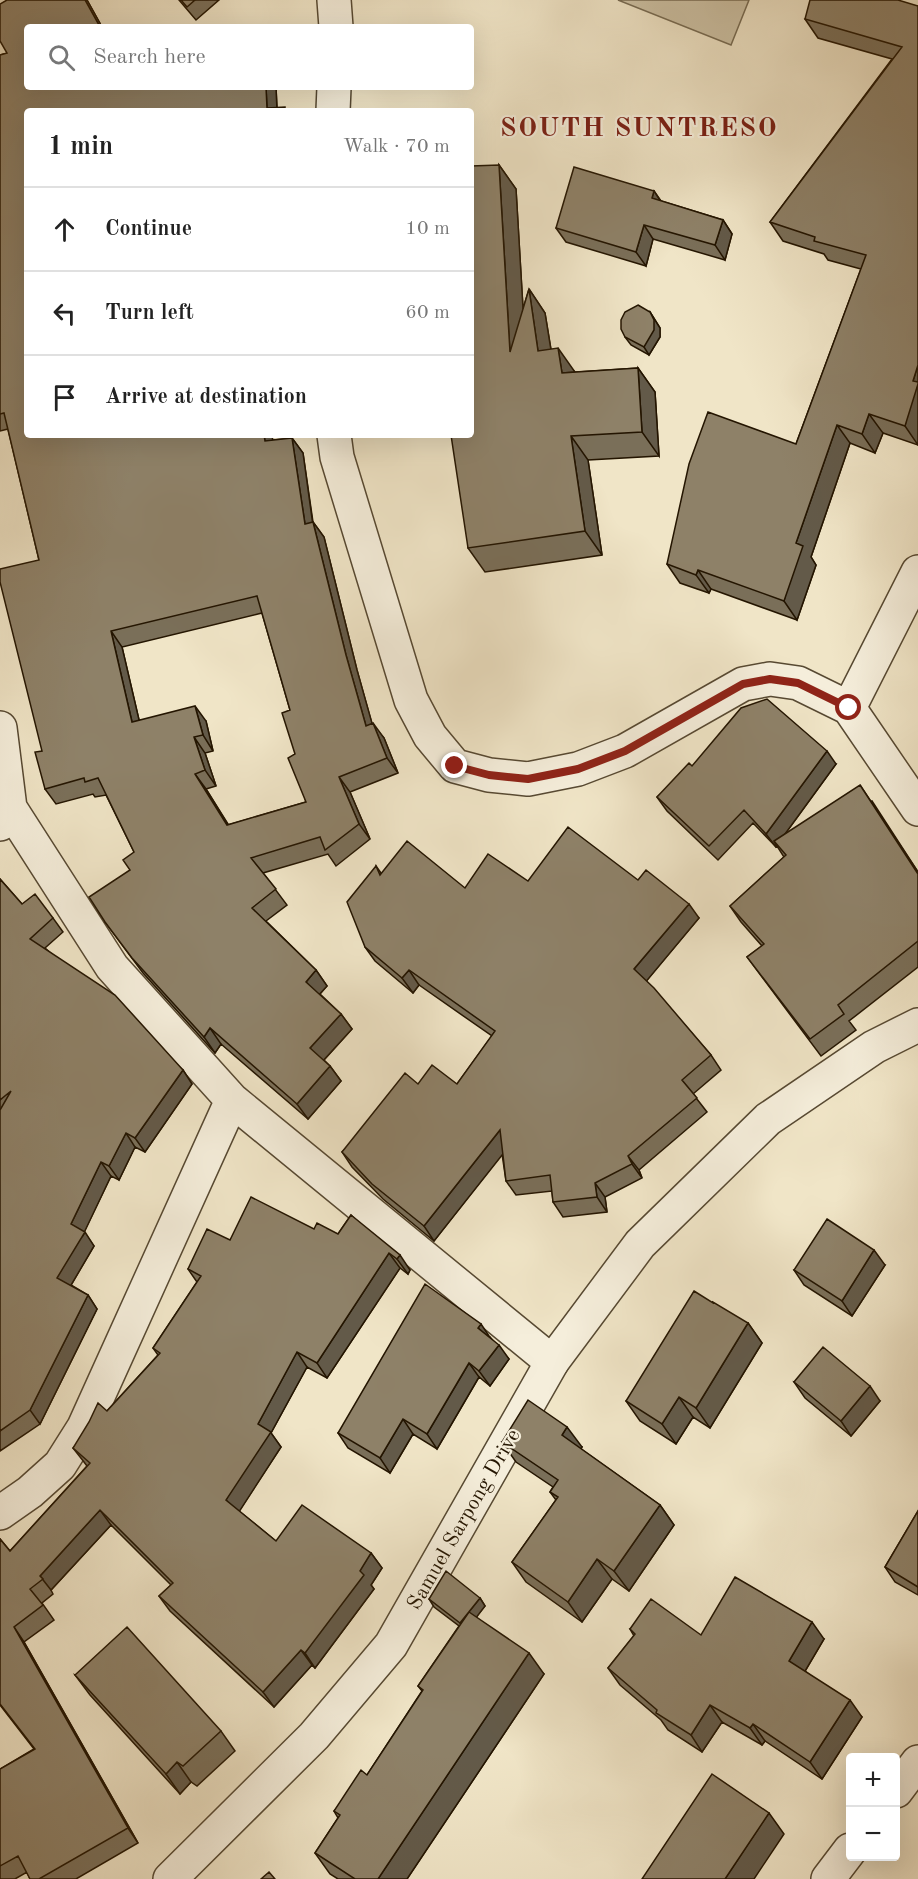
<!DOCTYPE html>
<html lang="en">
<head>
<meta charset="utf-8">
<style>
	body { margin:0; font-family:"Old Standard TT",serif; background:#f6f6f6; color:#222 }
	.controls { position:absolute; right:18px; bottom:18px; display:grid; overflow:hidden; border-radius:6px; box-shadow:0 6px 24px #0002 }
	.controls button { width:54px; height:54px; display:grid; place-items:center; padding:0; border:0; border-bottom:2px solid #e0e0e0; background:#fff; color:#222; font:30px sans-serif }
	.stop { position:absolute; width:18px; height:18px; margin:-14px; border:4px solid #8f2418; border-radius:50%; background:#fff }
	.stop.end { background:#8f2418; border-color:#fff; box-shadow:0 2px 6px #0008 }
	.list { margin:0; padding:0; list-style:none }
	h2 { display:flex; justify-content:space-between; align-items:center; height:78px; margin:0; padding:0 24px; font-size:26px }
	h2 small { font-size:20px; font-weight:400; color:#767676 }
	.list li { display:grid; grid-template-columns:39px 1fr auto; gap:18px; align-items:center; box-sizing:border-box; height:84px; padding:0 24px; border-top:2px solid #e0e0e0 }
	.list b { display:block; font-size:22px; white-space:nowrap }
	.list em { font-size:20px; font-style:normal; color:#767676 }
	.icon { flex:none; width:33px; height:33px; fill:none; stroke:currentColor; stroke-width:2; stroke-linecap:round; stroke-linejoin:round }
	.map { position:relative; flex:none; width:918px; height:1879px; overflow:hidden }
	.search { position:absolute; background:#fff; box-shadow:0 6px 24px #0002; left:24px; top:24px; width:450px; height:66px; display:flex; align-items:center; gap:15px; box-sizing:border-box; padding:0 21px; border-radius:6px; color:#767676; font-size:22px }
	.panel { position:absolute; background:#fff; box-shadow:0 6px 24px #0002; left:24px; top:108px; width:450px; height:330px; border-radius:6px }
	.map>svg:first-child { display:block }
	.green { fill:#cdc2a5; stroke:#786c53; stroke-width:1.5 }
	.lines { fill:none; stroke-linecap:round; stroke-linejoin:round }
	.minor-casing { stroke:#574932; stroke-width:36 }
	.tertiary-casing { stroke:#574932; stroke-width:36 }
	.minor { stroke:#f5eedb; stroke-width:33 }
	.tertiary { stroke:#f5eedb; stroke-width:33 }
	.wall { fill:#7a6f59; stroke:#241501; stroke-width:1.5; fill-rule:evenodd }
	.shaded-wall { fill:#635a49; stroke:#241501; stroke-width:1.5 }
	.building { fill:#8e8168; stroke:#241501; stroke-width:1.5; fill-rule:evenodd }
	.route { stroke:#8f2418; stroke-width:8 }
	.labels { text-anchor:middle; stroke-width:4.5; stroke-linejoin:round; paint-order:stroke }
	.street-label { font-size:21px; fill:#241501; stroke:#f5eedb }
	.district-label { font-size:27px; font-weight:bold; letter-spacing:1.5px; fill:#7a1f14; stroke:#f5eedb }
</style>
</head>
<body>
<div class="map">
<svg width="918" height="1879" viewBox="0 0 918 1879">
	<rect width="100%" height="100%" fill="#f0e5c7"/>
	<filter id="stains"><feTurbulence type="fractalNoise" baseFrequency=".00333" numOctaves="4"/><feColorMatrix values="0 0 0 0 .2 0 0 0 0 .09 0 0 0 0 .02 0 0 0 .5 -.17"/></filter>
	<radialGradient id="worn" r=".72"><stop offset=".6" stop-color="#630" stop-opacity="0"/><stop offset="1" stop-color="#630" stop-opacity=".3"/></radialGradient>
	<path class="green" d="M618 0H749L731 45Z"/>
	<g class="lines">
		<g class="minor-casing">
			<path id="minor" d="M334 0 336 27
				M333 111 334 87
				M334 435 337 457 411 700 430 736 455 766 489 775 528 779 578 769 625 751 743 684 770 679 798 683 849 708 918 809
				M849 708 918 572
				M0 728 10 808 0 824
				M10 808 112 967 232 1100 552 1362
				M0 1513 30 1492 60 1465 84 1427 232 1100
				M896 1791 918 1762
				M828 1879 850 1850"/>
		</g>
		<g class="tertiary-casing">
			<path id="tertiary" d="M170 1879 314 1736 391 1645 552 1362 640 1244 768 1119 874 1047 918 1025"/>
		</g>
		<use href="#minor" class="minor"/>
		<use href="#tertiary" class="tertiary"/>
	</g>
	<path class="wall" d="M7 0H87L102 27 27 87H276L277 107 27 111V435L273 440 292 438 303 453 313 522 324 537 357 670 372 724 384 738 398 773 350 792 370 839 336 866 328 854 263 873 287 905 266 921 316 970 327 986 320 994 341 1014 352 1029 324 1060 330 1066 341 1081 308 1119 221 1044 215 1053 143 973 105 922 130 870 134 852 106 795 95 797 93 794 56 804 45 789 42 751 39 560 8 429 0 431V55L7 53ZM262 613 290 710 295 754 306 802 228 825 206 789 216 786 205 753 213 751 206 721 139 720 122 647Z
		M179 0H219L196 20Z
		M918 6V445L883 433 875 453 850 443 811 557 816 565 797 620 711 589 709 593 680 583 667 564 796 444 861 269 828 260 824 254 783 241 770 222 892 59 818 38 805 19Z
		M499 165 516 189 523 309 529 289 545 313 551 349 575 372 638 368 655 392 659 456 588 460 602 555 485 572 468 548 471 435Z
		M654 191 661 201 723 220 732 234 725 260 653 239 646 266 566 242 556 228Z
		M650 312 660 328V337L649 355 631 345 625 337Z
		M836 764 785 834 872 801 918 872V967L849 1021 856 1030 821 1056 747 957 762 946 741 922 730 906 784 857 777 846 776 847 753 823 718 860 667 811 657 797 692 766Z
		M376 866 381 873 465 888 528 881 638 880 699 918 646 981 711 1055 721 1070 693 1094 707 1112 639 1170 642 1178 605 1197 607 1212 563 1217 553 1202 552 1191 516 1195 506 1181 502 1154 434 1241 383 1199 352 1167 342 1152 418 1084H457L492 1036 419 985 413 993 375 961 365 947Z
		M0 879 22 904 53 918 63 932 45 948 183 1070 192 1084 145 1152 135 1147 119 1180 111 1176 84 1232 94 1246 71 1285 88 1295 97 1309 40 1424 0 1451Z
		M351 1215 410 1270 408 1274 400 1268 327 1378 307 1367 271 1433 281 1447 239 1511 276 1541 371 1553 382 1568 371 1585 374 1589 315 1668 312 1665 274 1707 170 1611 159 1596 171 1585 111 1525 51 1590 53 1594 42 1603 54 1620 24 1642 138 1843 76 1879H30L27 1872 15 1879H0V1769L34 1749 0 1705V1539L10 1551 87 1466 84 1462 73 1448 158 1355 153 1348 197 1282 188 1269 230 1240 314 1229 338 1234Z
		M885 1265 852 1316 804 1285 794 1270Z
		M748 1323 762 1343 710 1428 693 1417 676 1444 640 1421 626 1401Z
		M490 1337 509 1359 490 1386 479 1377 437 1449 413 1434 390 1473 348 1448 338 1433Z
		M794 1382 880 1401 851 1436 805 1398Z
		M502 1442 582 1447 581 1449 660 1505 674 1525 629 1591 612 1579 582 1622 526 1582 512 1562 556 1500 550 1492 553 1487 516 1462Z
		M918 1511V1595L895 1582 885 1567Z
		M480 1598 485 1606 476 1617 544 1674 407 1879H338L330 1874 315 1853 338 1818 334 1811 367 1775 422 1691 418 1686 459 1626 434 1607 429 1599Z
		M630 1629 701 1635 824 1639 805 1671 862 1717 822 1779 765 1741 762 1745 722 1722 702 1752 668 1730 661 1720 620 1685 608 1668 634 1636Z
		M75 1675 221 1731 235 1751 197 1786 191 1782 180 1794 90 1695Z"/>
	<path class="shaded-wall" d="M85 0H87L102 27H100Z
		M266 87H276L277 111 267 108Z
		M499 165 516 189 527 376 510 352Z
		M654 191 663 205 652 198Z
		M723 220 732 234 725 260 715 245Z
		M644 225 653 239 646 266 636 252Z
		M529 289 545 313 555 375 538 351Z
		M650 312 660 328V337L649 355 644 347Z
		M558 348 575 372 562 373Z
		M918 365V445L905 426 913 381Z
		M638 368 655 392 659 456 642 432Z
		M869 414 883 433 875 453 862 434Z
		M837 425 850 443 811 557 816 565 797 620 784 601 796 543Z
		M264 435H272L275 457 265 441Z
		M571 436 588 460 602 555 585 531Z
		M292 438 303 453 315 540 305 524Z
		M313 522 324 537 357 670 377 741 366 726 346 655Z
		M698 570 711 589 709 593 696 575Z
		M111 631 122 647 143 737 132 722Z
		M195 706 206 721 213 751 203 735Z
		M373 723 384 738 398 773 387 758Z
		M194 737 205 753 216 786 205 770Z
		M827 751 836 764 777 845 774 841 777 846 776 847 766 834Z
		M195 774 206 789 238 840 227 825Z
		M339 777 350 792 370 839 359 824Z
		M860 785 918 872V874Z
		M689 904 699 918 644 984 634 969Z
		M316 970 327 986 317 997 306 982Z
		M409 970 419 985 413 993 402 978Z
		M341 1014 352 1029 321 1063 310 1048Z
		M210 1028 221 1044 215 1053 204 1037Z
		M330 1066 341 1081 308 1119 297 1104Z
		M183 1070 192 1084 145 1152 135 1138Z
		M500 1130 510 1145 434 1241 424 1226Z
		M126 1133 135 1147 119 1180 109 1166Z
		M628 1156 639 1170 642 1178 632 1164Z
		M101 1162 111 1176 82 1237 85 1232 94 1246 67 1292 57 1278 71 1224Z
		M595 1183 605 1197 607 1212 597 1197Z
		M874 1250 885 1265 852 1316 842 1301Z
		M389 1253 400 1268 327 1378 317 1363Z
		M400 1255 410 1270 408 1274 397 1259Z
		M88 1295 97 1309 40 1424 30 1410Z
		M748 1323 762 1343 710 1428 696 1408Z
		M481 1324 491 1339 478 1328Z
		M499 1345 509 1359 490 1386 479 1371Z
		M297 1352 307 1367 271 1433 281 1447 237 1515 226 1500 258 1424Z
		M469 1363 479 1377 437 1449 427 1434Z
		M870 1386 880 1401 851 1436 841 1421Z
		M679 1397 693 1417 676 1444 662 1424Z
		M403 1419 413 1434 390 1473 380 1458Z
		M567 1427 582 1447 576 1455 562 1435Z
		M660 1505 674 1525 629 1591 614 1571Z
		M100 1510 111 1525 51 1590 40 1576Z
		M371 1553 382 1568 371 1585 374 1589 315 1668 305 1653Z
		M597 1559 612 1579 582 1622 568 1602Z
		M480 1598 485 1606 466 1631 460 1623Z
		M812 1622 824 1639 801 1678 789 1661Z
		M14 1627 24 1642 138 1843 128 1828Z
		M301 1650 312 1665 274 1707 263 1692Z
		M529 1653 544 1674 407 1879H378Z
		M850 1700 862 1717 822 1779 810 1762Z
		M710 1705 722 1722 702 1752 691 1735Z
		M753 1724 765 1741 762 1745 750 1728Z
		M177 1762 191 1782 180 1794 166 1774Z
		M769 1813 784 1834 754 1879H725Z"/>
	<path class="building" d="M7 0H85L100 27H27V87H266L267 108 285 107V111H27V435H264L265 441 292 438 305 524 313 522 346 655 366 726 373 723 387 758 339 777 359 824 325 850 320 837 251 858 276 889 252 908 316 970 306 982 341 1014 310 1048 330 1066 297 1104 210 1028 204 1037 132 958 105 922 89 897 130 870 123 860 134 852 98 778 85 782 84 778 45 789 35 752 42 751 0 582V569L39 560 4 413 0 414V55L7 53 0 41V4ZM257 596 290 710 282 713 295 754 288 758 306 802 227 825 195 774 205 770 194 737 203 735 195 706 132 722 111 631Z
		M181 0H195L187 7Z
		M810 0H898L918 6V365L913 381 918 382V384L905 426 869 414 862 434 837 425 796 543 803 546 784 601 698 570 696 575 667 564 689 464 708 412 796 444 866 255 814 241 815 237 770 222 902 47 805 19Z
		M499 165 510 352 529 289 538 351 558 348 562 373 638 368 642 432 571 436 585 531 468 548 451 435H471V166Z
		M574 167 654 191 652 198 723 220 715 245 644 225 636 252 556 228Z
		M638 305 650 312 654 320V330L644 347 625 337 621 329V320L625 312Z
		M767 699 827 751 766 834 744 810 709 846 657 797 689 763 692 766 741 708Z
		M860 785 918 874V941L838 1005 844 1014 810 1039 747 957 764 944 730 906 786 855 774 841Z
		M568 827 638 880 646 870 689 904 634 969 654 988 711 1055 682 1080 697 1098 628 1156 632 1164 595 1183 597 1197 553 1202 550 1175 506 1181 500 1130 424 1226 372 1184 342 1152 405 1073 418 1084 432 1065 457 1084 495 1031 409 970 402 978 365 947 347 902 376 866 380 875 407 841 465 888 488 854 528 881Z
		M0 879 22 904 35 894 53 918 30 939 115 995 183 1070 135 1138 126 1133 109 1166 101 1162 71 1224 85 1232 57 1278 88 1295 30 1410 0 1431V1110L11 1091 0 1100Z
		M251 1197 314 1229 317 1223 338 1234 351 1215 400 1255 397 1259 389 1253 317 1363 297 1352 258 1424 271 1432 226 1500 276 1541 302 1505 371 1553 360 1571 364 1575 305 1653 301 1650 263 1692 159 1596 173 1583 100 1510 40 1576 43 1579 30 1589 43 1605 14 1627 128 1828 39 1879H30L18 1856 0 1866V1769L35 1749 0 1704V1539L10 1551 90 1463 73 1448 89 1422 98 1403 107 1411 160 1353 153 1348 201 1276 188 1269 207 1229 230 1240Z
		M827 1219 874 1250 842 1301 794 1270Z
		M425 1284 481 1324 478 1328 499 1345 479 1371 469 1363 427 1434 403 1419 380 1458 338 1433Z
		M694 1291 713 1303V1302L748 1323 696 1408 679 1397 662 1424 626 1401Z
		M823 1347 870 1386 841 1421 794 1382Z
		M528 1400 567 1427 562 1435 660 1505 614 1571 597 1559 568 1602 512 1562 558 1497 550 1492 558 1480 502 1442Z
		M918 1511V1587L885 1567Z
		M446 1571 480 1598 460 1623 429 1599Z
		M735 1577 812 1622 789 1661 850 1700 810 1762 753 1724 750 1728 710 1705 691 1735 656 1713 657 1710 608 1668 635 1634 630 1629 651 1599 701 1635Z
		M469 1612 529 1653 378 1879H355L315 1853 340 1815 334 1811 361 1770 367 1775 423 1690 418 1686Z
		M127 1627 221 1731 183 1766 177 1762 166 1774 75 1675Z
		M712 1774 769 1813 725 1879H642Z
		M269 1872 275 1879H261Z"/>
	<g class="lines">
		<path class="route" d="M455 766 489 775 528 779 578 769 625 751 743 684 770 679 798 683 849 708"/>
	</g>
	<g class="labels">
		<g class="street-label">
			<text transform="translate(463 1519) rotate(-60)" y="7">Samuel Sarpong Drive</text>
		</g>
		<g class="district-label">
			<text x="639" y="136">SOUTH SUNTRESO</text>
		</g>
	</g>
	<rect width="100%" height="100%" filter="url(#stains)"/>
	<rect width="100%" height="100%" fill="url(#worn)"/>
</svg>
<div class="controls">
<button>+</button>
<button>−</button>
</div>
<div class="stop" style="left:849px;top:708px"></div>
<div class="stop end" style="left:455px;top:766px"></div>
<div class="search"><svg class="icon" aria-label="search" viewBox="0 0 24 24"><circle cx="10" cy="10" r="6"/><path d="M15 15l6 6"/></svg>Search here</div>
<section class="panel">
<h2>1 min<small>Walk · 70 m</small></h2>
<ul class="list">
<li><svg class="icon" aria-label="ahead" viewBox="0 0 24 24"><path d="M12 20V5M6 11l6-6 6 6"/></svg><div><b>Continue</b></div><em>10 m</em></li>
<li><svg class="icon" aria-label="left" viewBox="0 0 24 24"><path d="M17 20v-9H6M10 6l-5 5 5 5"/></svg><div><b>Turn left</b></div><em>60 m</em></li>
<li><svg class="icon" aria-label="arrive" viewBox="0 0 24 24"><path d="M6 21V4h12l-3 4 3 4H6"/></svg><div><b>Arrive at destination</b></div></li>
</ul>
</section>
</div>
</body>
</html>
